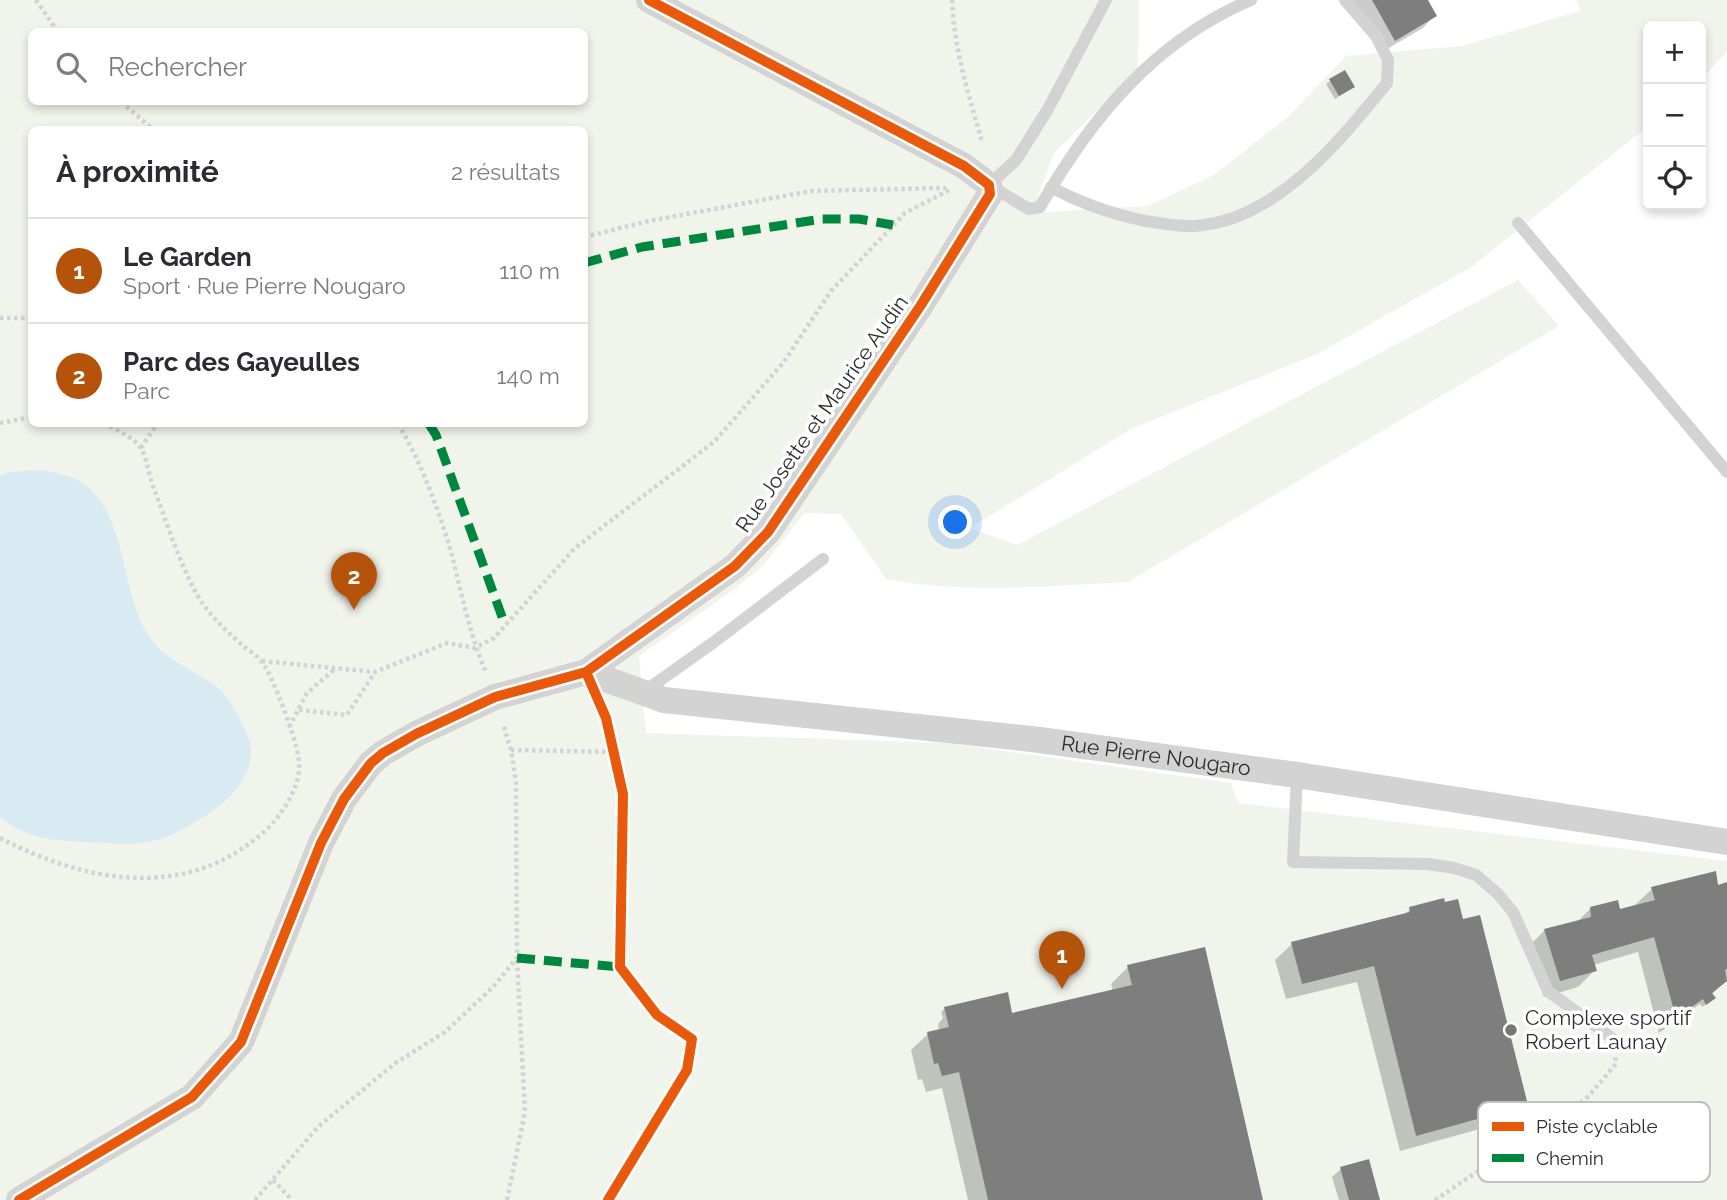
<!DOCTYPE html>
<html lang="fr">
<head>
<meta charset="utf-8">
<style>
	body { margin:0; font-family:Raleway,sans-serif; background:#f7f7f7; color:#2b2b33 }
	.controls { position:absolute; right:21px; top:21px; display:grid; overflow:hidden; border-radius:10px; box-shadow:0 4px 10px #0003 }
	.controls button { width:63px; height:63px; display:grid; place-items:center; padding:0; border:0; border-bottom:2px solid #e1e1e2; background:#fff; color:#2b2b33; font:35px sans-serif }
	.you { position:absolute; left:956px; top:523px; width:24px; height:24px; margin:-18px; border:5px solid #fff; border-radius:50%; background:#1a73e8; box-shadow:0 0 0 10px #1a73e833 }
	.badge { display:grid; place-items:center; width:46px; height:46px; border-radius:50%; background:#b45309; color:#fff; font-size:23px; font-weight:700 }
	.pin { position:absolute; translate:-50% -58px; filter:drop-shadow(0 2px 4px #0008) }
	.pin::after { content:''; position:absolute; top:37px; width:24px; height:21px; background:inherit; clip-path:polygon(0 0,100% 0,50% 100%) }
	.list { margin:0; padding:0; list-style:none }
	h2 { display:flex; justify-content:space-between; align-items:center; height:91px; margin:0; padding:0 28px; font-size:30px }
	h2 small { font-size:23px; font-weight:400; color:#7c7c81 }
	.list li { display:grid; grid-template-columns:46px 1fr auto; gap:21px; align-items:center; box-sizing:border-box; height:105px; padding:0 28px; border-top:2px solid #e1e1e2 }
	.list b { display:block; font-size:26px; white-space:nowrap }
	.list p { margin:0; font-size:23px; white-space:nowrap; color:#7c7c81 }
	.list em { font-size:23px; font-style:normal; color:#7c7c81 }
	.icon { flex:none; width:38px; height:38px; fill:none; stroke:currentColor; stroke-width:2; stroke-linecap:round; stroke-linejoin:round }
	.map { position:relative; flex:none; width:1727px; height:1200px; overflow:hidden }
	.search { position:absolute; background:#fff; box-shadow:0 4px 10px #0003; left:28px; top:28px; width:560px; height:77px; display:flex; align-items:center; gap:18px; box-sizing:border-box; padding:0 24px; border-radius:10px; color:#7c7c81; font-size:26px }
	.panel { position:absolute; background:#fff; box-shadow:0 4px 10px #0003; left:28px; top:126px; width:560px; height:301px; border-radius:10px }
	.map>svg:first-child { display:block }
	.green { fill:#f1f4eb; fill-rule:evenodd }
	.water { fill:#d8eaf2 }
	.shadow { fill:#0003 }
	.building { fill:#7e7e7e }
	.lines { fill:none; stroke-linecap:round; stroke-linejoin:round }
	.path { stroke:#d3d3d3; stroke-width:4.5; stroke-dasharray:3.5 3.5; stroke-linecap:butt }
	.service { stroke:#d3d3d3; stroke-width:12 }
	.minor { stroke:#d3d3d3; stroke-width:26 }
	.quiet { stroke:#00873e; stroke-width:9; stroke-dasharray:18 9; stroke-linecap:butt }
	.cycleway-casing { stroke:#fff; stroke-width:15 }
	.cycleway { stroke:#e8590c; stroke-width:10 }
	.poi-dot { fill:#777; stroke:#fff; stroke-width:2.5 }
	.labels { text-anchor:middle; stroke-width:7; stroke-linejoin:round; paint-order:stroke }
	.street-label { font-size:21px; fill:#2e2e2e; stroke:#fff }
	.poi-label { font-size:21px; fill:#2e2e2e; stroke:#fff; text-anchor:start }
	.key { fill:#fff; stroke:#c0c0c0; stroke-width:2 }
	.key-label { font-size:19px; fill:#2e2e2e }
</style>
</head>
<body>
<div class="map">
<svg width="1727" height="1200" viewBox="0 0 1727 1200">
	<rect width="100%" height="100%" fill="#fff"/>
	<path class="green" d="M0 0H1139L1138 70 1054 153 1032 213 1148 206 1214 175 1289 116 1346 56 1462 46 1580 11 1577 0H1727V52L1701 79V26H1648V126L1470 268 1317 354 1131 429 970 528 1017 545 1518 280 1559 326 1128 582C1052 586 960 594 886 579L841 514 804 513 763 566 732 591 639 656 646 733 948 743 1231 783 1238 803 1727 861V1200H0ZM32 32H584V102H32ZM32 130H584V424H32Z"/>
	<path class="water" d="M41 470C54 473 70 475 81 482 130 515 118 594 151 639 168 663 197 670 219 689 230 699 236 711 242 724 247 733 252 745 251 754 249 782 227 802 205 816 189 826 172 837 153 841 132 846 111 843 89 842 52 840 31 841 0 817V476L10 472Z"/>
	<path class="shadow" d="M1352 0H1426L1435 15 1423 28 1382 52Z
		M1344 72 1349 90 1335 99 1326 84Z
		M1727 884V982H1724L1711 995 1710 1002 1702 1007 1700 1004 1659 1033 1638 952 1593 965 1595 970 1578 987 1544 997 1528 947 1545 930 1577 922 1590 909 1619 911 1635 905 1652 889 1717 887Z
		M1444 904 1526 1104 1509 1121 1400 1151 1357 982 1286 999 1275 960 1292 944 1403 916 1410 909Z
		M1128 967 1261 1200H968L942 1088 926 1092 922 1079 918 1080 911 1050 928 1034 939 1030 938 1024 943 1018 941 1012 945 1008 1011 1015 1113 991 1111 984Z
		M1341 1169 1378 1200H1339L1332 1177Z"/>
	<path class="building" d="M1372 0H1428L1437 16 1395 41Z
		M1345 70 1355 87 1339 96 1329 79Z
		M1716 871 1718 885 1727 882V969L1725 970 1727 981 1712 993 1716 998 1706 1005 1703 999 1676 1018 1654 937 1592 955 1597 971 1560 981 1544 929 1591 917 1590 907 1618 900 1620 909 1655 900 1651 887Z
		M1444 898 1445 902 1458 899 1463 919 1480 915 1528 1105 1416 1136 1374 966 1302 984 1291 942 1410 912 1409 907Z
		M1205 947 1263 1200H988L959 1072 942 1076 938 1063 934 1064 927 1032 949 1027 944 1007 1008 992 1012 1013 1132 985 1127 965Z
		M1369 1159 1380 1200H1349L1340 1167Z"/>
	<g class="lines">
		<path class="path" d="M36 0 58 32
			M952 0C954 48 968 93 981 138L978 143
			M121 102 154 130
			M584 237 649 221 811 191 946 188
			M0 318H32
			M0 423 32 417
			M398 424C418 456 433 496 445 532 460 579 466 627 486 672
			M141 448 157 424
			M262 661 375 672 447 643 475 648 494 638 575 548 714 442 783 363 831 291 905 213 951 189
			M601 705 615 752 623 794 620 967 657 1015 692 1039 687 1070 608 1200
			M299 710 347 715 375 672
			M289 727 307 693 335 669
			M511 750 615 752
			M0 838C73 876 162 898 237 852 251 843 266 832 277 818 291 799 303 779 298 755 295 737 273 676 262 662 257 655 248 650 242 645 223 628 206 612 194 589 177 556 166 520 153 486 149 474 147 461 142 450 136 439 115 428 103 424
			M273 1180 292 1200
			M255 1200 318 1127 394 1064 445 1032 492 988 517 958 516 783 511 750 503 724
			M507 1200 525 1112 517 959
			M1435 1200 1586 1099 1616 1064 1615 1056"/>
		<path class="service" d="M1106 0 1048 109 1016 160 989 185 1029 209 1040 207C1091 118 1154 41 1251 0
			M1051 187C1080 203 1109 213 1141 220 1158 223 1177 227 1194 226 1276 221 1339 142 1387 83L1388 60 1376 36 1345 0
			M1518 223 1727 472
			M645 691 714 642 823 559
			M1297 775 1293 862 1428 864 1454 868 1476 875 1497 893 1513 912 1548 991 1612 1038"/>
		<g class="minor">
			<path id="s1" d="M586 672 664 700 1032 739 1297 775 1727 842"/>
			<path d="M19 1200 192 1097 241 1042 321 843 344 799 371 763 383 753 416 734 495 697 586 672 735 566 768 532 921 305 990 194 989 185 964 166 649 0"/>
		</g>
		<path class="quiet" d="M584 263 642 247 822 219H859L893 225
			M429 424 436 435 505 625
			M517 958 620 967"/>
		<g class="cycleway-casing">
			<path id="cycleway" d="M586 672 606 718 623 794 620 967 657 1015 692 1039 687 1070 608 1200
				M19 1200 192 1097 241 1042 321 843 344 799 371 763 383 753 416 734 495 697 586 672 735 566 768 532 921 305 990 194 989 185 964 166 649 0"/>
		</g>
		<use href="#cycleway" class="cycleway"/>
	</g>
	<circle class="poi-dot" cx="1511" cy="1030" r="7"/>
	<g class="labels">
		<g class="street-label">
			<text transform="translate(822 414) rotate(-55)" y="7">Rue Josette et Maurice Audin</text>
			<text dy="7" stroke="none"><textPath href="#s1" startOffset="578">Rue Pierre Nougaro</textPath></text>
		</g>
		<g class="poi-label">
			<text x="1525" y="1025">Complexe sportif<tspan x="1525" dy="24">Robert Launay</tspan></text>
		</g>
	</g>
	<rect x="1478" y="1102" width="232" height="80" rx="10" class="key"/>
	<rect x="1492" y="1122" width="32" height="9" fill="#e8590c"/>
	<rect x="1492" y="1154" width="32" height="8" fill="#00873e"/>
	<g class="key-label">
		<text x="1536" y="1133">Piste cyclable</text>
		<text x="1536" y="1165">Chemin</text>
	</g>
</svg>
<div class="controls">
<button>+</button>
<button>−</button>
<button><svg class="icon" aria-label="locate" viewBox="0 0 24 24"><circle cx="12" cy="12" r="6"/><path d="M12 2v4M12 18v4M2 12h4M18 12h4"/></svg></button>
</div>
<div class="you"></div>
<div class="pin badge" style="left:1062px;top:989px">1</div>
<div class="pin badge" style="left:354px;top:610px">2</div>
<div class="search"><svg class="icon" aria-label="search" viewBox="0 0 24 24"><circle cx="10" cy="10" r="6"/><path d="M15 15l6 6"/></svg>Rechercher</div>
<section class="panel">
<h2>À proximité<small>2 résultats</small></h2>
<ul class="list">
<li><span class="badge">1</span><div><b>Le Garden</b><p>Sport · Rue Pierre Nougaro</p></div><em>110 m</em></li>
<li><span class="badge">2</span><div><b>Parc des Gayeulles</b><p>Parc</p></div><em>140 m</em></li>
</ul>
</section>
</div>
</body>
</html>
